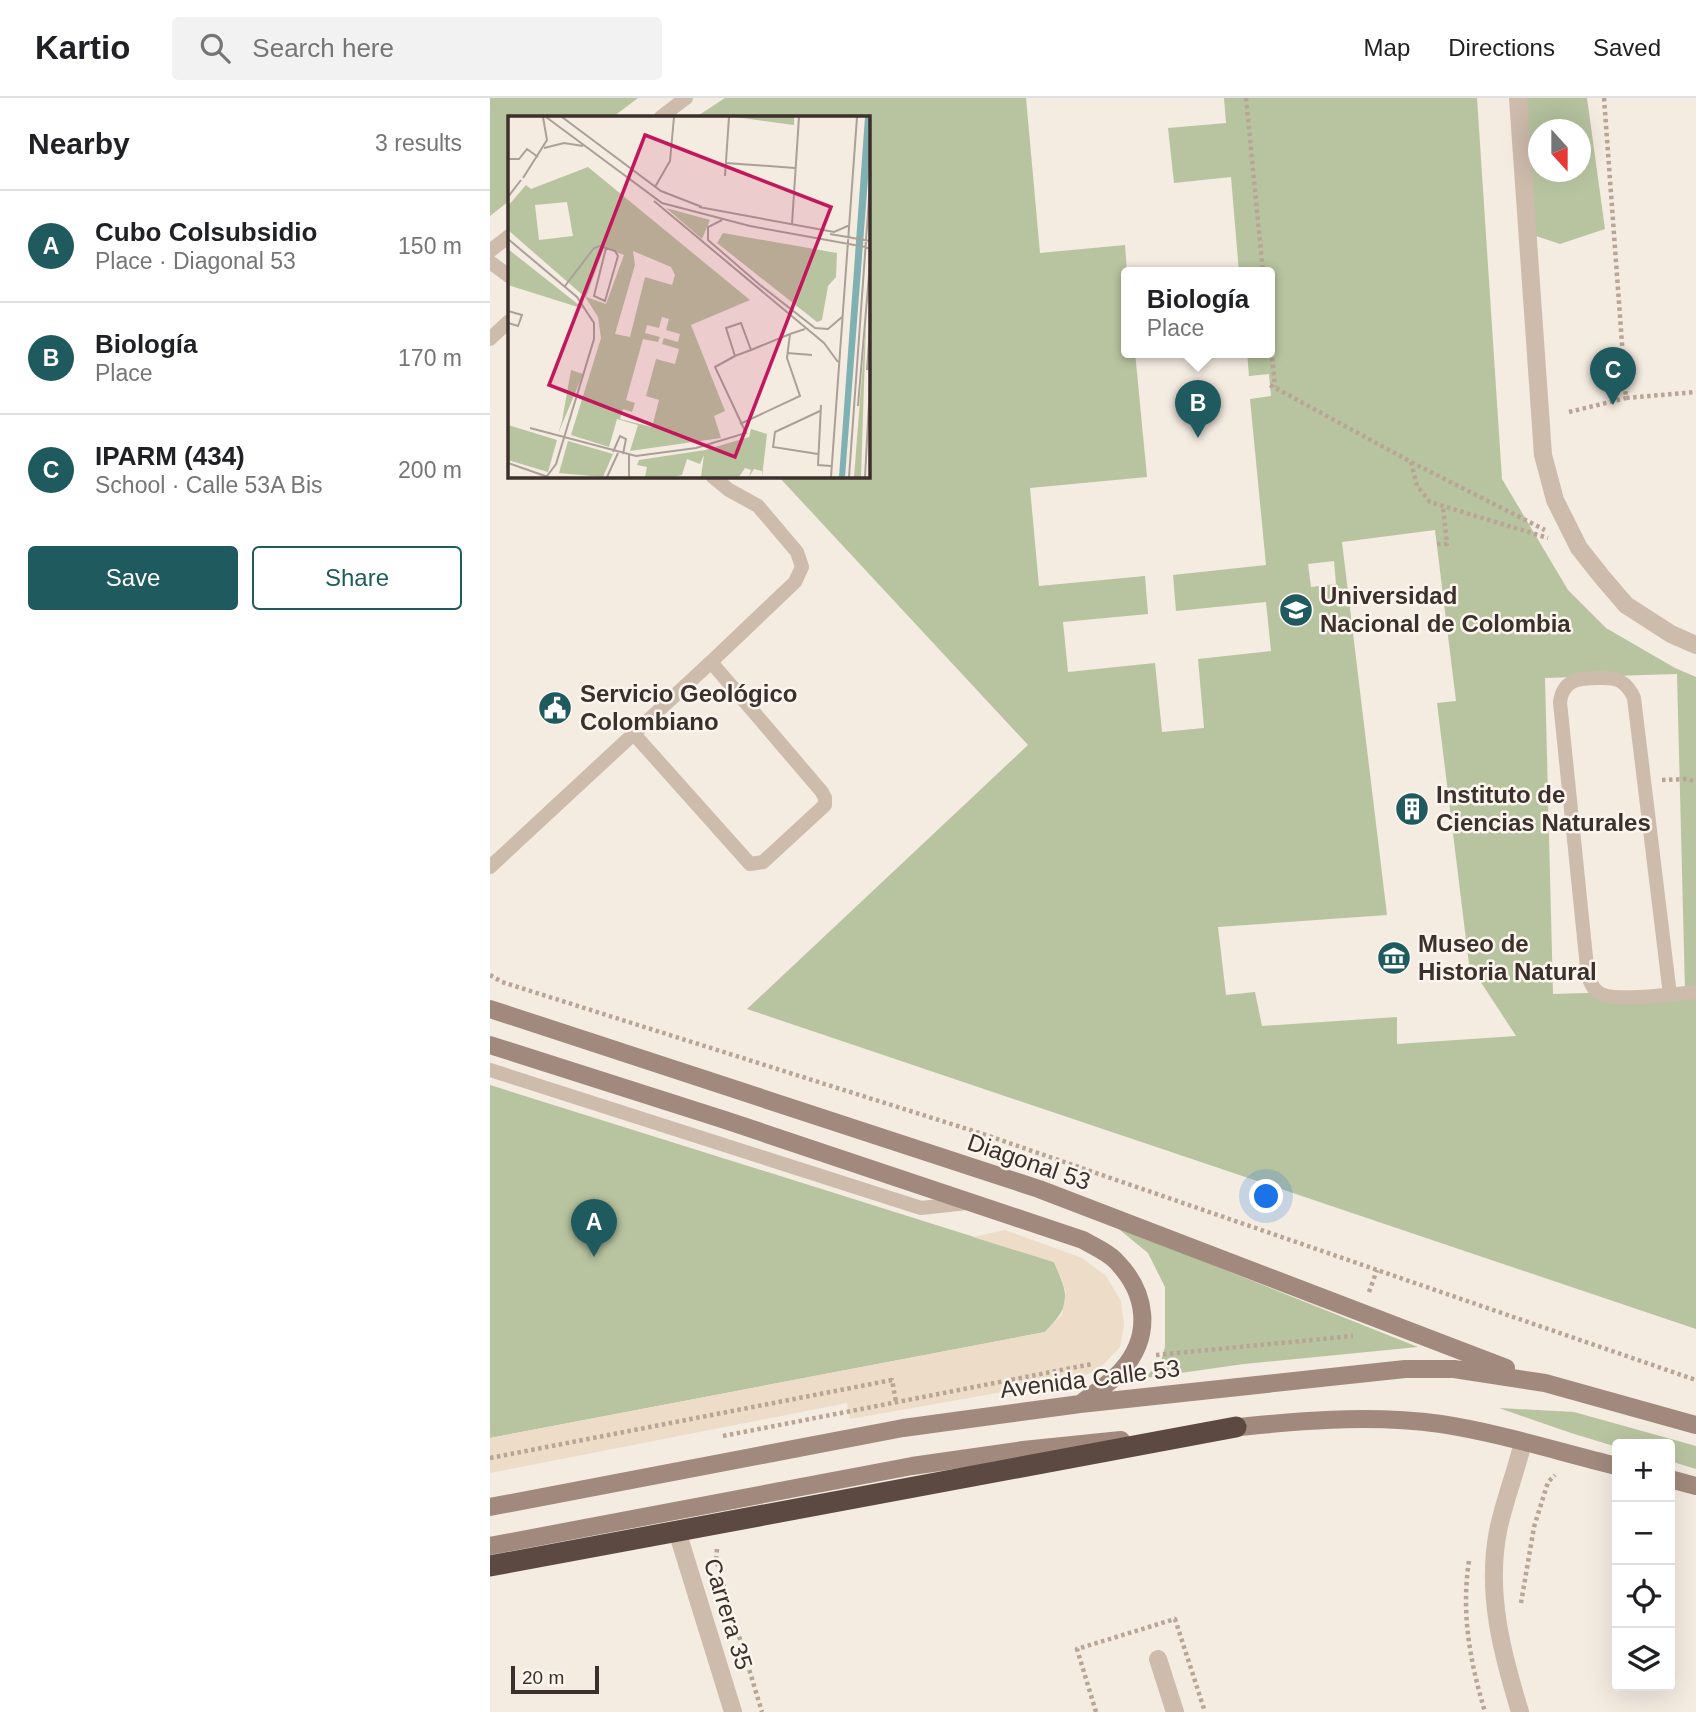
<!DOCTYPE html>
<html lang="en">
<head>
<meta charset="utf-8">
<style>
	body { margin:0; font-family:Arial,sans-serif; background:#f2f2f2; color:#202124 }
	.controls { position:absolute; right:21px; bottom:21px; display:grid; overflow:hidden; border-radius:7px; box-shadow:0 7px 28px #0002 }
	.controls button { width:63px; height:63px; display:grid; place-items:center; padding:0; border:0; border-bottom:2px solid #e0e0e0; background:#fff; color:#202124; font:35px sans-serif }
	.compass { position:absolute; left:1038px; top:21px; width:63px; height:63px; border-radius:50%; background:#fff; box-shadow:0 7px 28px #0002; rotate:159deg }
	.scale { position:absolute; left:21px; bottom:18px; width:88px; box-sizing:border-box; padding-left:7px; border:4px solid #3b302b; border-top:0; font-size:19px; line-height:24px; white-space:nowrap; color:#3b302b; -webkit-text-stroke:5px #fbf5ee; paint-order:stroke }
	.you { position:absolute; left:777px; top:1099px; width:24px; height:24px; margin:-18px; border:5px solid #fff; border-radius:50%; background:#1a73e8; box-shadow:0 0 0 10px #1a73e833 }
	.badge { display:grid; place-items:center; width:46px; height:46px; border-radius:50%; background:#1f5a5e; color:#fff; font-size:23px; font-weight:700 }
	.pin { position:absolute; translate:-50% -58px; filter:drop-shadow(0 2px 4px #0008) }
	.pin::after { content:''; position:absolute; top:37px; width:24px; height:21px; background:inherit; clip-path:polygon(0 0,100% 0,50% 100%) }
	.popup { position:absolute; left:631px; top:169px; width:154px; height:91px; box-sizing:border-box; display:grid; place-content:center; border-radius:7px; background:#fff; filter:drop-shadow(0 2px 5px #0005); font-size:23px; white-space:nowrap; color:#757577 }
	.popup b { font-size:26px; color:#202124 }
	.popup::after { content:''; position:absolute; left:50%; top:100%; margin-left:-14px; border:14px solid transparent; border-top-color:#fff }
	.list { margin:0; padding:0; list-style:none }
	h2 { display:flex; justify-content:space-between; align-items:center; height:91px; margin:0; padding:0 28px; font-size:30px }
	h2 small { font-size:23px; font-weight:400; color:#757577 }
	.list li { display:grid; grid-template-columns:46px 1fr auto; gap:21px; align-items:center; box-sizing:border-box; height:112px; padding:0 28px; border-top:2px solid #e0e0e0 }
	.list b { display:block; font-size:26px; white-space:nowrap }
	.list p { margin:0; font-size:23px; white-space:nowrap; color:#757577 }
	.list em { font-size:23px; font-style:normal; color:#757577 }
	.actions { display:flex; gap:14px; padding:21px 28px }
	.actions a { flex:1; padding:16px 0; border:2px solid #1f5a5e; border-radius:7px; text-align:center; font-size:24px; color:#1f5a5e }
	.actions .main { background:#1f5a5e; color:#fff }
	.icon { flex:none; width:38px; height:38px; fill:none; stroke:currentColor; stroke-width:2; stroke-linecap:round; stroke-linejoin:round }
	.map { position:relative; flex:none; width:1206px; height:1614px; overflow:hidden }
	header { display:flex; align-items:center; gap:42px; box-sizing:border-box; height:98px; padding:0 35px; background:#fff; border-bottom:2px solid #e0e0e0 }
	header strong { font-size:33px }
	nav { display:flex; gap:38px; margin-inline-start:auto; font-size:24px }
	.search { width:490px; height:63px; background:#f2f2f2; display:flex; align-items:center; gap:18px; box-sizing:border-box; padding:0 24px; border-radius:7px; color:#757577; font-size:26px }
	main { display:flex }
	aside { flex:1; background:#fff }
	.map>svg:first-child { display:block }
	.green { fill:#b8c4a0; fill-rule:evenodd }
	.plaza { fill:#ecdcc8 }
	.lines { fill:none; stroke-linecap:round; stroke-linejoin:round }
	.path { stroke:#b9a596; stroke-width:4.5; stroke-dasharray:3.5 3.5; stroke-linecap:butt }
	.lane { stroke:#cdbbac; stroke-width:14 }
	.street { stroke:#cdbbac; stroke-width:18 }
	.secondary { stroke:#a18a7d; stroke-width:18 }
	.highway { stroke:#5c4a42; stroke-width:21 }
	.labels { text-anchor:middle; stroke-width:5; stroke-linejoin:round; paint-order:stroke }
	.poi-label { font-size:24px; font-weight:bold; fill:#3b302b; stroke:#fbf5ee; text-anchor:start }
	.street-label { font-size:24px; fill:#3b302b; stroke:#fbf5ee }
	.inset-road { fill:none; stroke:#aaa098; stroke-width:2 }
	.view { fill:#c2185b; fill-opacity:0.15; stroke:#c2185b; stroke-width:3.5 }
	.inset-edge { fill:none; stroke:#3b302b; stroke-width:3.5 }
</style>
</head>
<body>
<header>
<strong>Kartio</strong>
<div class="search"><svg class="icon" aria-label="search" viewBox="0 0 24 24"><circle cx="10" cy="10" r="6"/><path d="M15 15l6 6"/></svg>Search here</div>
<nav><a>Map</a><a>Directions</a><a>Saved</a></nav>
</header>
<main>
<aside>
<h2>Nearby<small>3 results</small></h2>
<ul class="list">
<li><span class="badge">A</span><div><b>Cubo Colsubsidio</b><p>Place · Diagonal 53</p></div><em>150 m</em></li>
<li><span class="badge">B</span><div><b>Biología</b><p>Place</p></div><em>170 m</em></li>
<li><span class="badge">C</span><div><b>IPARM (434)</b><p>School · Calle 53A Bis</p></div><em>200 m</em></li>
</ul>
<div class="actions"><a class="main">Save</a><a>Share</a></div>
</aside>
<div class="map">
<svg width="1206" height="1614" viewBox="0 0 1206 1614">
	<rect width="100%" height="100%" fill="#f4ebe1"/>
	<path class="green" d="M0 0H148L123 19H19V103L0 118Z
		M235 0H536L550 155 635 147 637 174 636 254H645L657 379 540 390 549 488 655 478 658 516 573 524 578 574 665 565 672 634 714 630 708 561 781 553 776 504 686 513 683 477 776 467 760 301 781 298 779 276 759 278 757 254H780V174H749L741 79 684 85 678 30 736 25 734 0H987L1012 381 1078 492 1116 530 1185 570 1206 579V1231L257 911 538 647 288 378H378V19H206ZM945 432 966 603 947 605 979 866 1026 938 907 946V919L772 928 765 894 736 897 728 829 897 817 852 444ZM844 463 846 486 821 489 818 466ZM1187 576 1195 892 1063 896 1055 580Z
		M1029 0H1097L1115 131 1070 146 1040 136ZM1048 32H1090V74H1048Z
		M0 987 564 1164C579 1199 582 1206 555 1234L0 1340Z
		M625 1128 928 1249 754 1266 655 1280 671 1263 675 1249V1189L658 1155Z
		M1009 1310 1084 1314 1206 1348V1371L1180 1363V1346H1127V1349L1081 1335Z"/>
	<path class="plaza" d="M515 1132 592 1160 616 1178 631 1203 634 1227 630 1249 608 1272 585 1281 360 1321 357 1305 0 1375V1340L555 1234 572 1217 576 1193 564 1164 483 1139Z"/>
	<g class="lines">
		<path class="path" d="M756 0 773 174
			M1114 0 1136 300 1206 294
			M780 239 785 289
			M780 287 921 364 1055 432
			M1079 314 1136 300
			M921 364 927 388 940 404 1058 440
			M947 446H957L953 410
			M1172 682 1198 681 1206 684
			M0 877 12 884 493 1036 1206 1282
			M879 1194 887 1172
			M666 1257 863 1238
			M233 1338 602 1266
			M0 1360 402 1282 406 1304
			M227 1451 226 1462 272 1614
			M979 1463C971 1515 980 1564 995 1614
			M1031 1505 1044 1429 1058 1384 1065 1377
			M606 1614 587 1551 685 1521 715 1614"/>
		<path class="lane" d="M171 19 196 0
			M0 153 19 138
			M0 164 19 178
			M0 241 19 223
			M221 564 305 484 312 469 307 454 268 408 239 392 222 378
			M0 769 221 564 332 694 335 700V707L273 764 260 766 143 635
			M1180 897 1144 600C1141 593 1137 587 1130 583 1123 579 1115 580 1108 580 1088 580 1073 582 1070 604L1098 879C1101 886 1104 893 1111 896 1128 904 1186 896 1206 894
			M0 972 431 1110 477 1105"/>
		<path class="street" d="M1028 0 1053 357 1065 402 1089 450 1112 479 1136 507 1181 536 1206 547
			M187 1433 243 1614
			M668 1561 685 1614
			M1030 1614C1012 1555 996 1495 1008 1433 1014 1403 1026 1374 1033 1344"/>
		<path class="secondary" d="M0 911 549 1091 1016 1270
			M0 947 235 1022 593 1142C603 1148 617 1154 625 1162 657 1194 663 1237 632 1272 621 1285 604 1295 590 1306
			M732 1331C804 1323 878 1316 951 1326 1010 1335 1069 1354 1127 1368
			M1180 1381 1206 1388
			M0 1409 413 1330 590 1306 915 1271H964L1055 1285 1206 1327
			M0 1448 422 1368 533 1352 631 1342"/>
		<path class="highway" d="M0 1468 746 1329"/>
	</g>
	<defs>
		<g id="university-disc" transform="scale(1.75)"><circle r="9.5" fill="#1f5a5e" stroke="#fbf5ee"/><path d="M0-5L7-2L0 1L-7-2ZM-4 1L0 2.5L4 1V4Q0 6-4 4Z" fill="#fff"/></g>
		<g id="civic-disc" transform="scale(1.75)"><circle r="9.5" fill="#1f5a5e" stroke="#fbf5ee"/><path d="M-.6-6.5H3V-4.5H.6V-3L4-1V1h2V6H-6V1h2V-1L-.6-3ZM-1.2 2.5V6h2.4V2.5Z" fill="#fff"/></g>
		<g id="building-disc" transform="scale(1.75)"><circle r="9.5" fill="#1f5a5e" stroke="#fbf5ee"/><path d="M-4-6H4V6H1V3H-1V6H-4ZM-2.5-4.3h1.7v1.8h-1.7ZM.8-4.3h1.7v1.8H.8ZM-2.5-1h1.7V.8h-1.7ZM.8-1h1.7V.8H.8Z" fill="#fff"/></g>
		<g id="museum-disc" transform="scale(1.75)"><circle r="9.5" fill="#1f5a5e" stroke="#fbf5ee"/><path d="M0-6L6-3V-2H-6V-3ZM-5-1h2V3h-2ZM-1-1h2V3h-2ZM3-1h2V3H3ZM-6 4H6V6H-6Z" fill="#fff"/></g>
	</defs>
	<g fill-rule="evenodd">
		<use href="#university-disc" x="806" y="512"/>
		<use href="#civic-disc" x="65" y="610"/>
		<use href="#building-disc" x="922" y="711"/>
		<use href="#museum-disc" x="904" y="860"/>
	</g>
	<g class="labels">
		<g class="poi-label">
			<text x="830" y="506">Universidad<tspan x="830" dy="28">Nacional de Colombia</tspan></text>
			<text x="90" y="604">Servicio Geológico<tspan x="90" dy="28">Colombiano</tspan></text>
			<text x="946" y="705">Instituto de<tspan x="946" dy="28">Ciencias Naturales</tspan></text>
			<text x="928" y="854">Museo de<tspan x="928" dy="28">Historia Natural</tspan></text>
		</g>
		<g class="street-label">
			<text transform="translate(539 1064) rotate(19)" y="8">Diagonal 53</text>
			<text transform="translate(600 1281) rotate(-7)" y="8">Avenida Calle 53</text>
			<text transform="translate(238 1516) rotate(73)" y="8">Carrera 35</text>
		</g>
	</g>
	<g transform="translate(18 18)">
		<rect width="362" height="362" fill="#f4ebe1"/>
		<path d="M227 1H286V9ZM80 51 242 184 183 209 217 295 206 300 213 322 122 335 130 309 109 303 101 331 63 319 93 222 90 201 78 182 0 114V90L18 69 23 73ZM59 86 65 120 31 124 27 89ZM96 132 116 139 98 188 78 181ZM125 135 163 151 167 159 164 169 137 161 122 221 107 218 127 149ZM154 201 161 203 158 214 172 218 170 226 156 222 154 228 171 233 167 248 148 243 138 280 151 284 144 311 112 303 115 293 124 296 127 287 118 284 135 223 150 226 152 221 137 217 139 209 151 212ZM158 92 202 104 194 123ZM215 117 329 137 328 161 320 170 314 204 309 206 209 127ZM0 133 76 193 0 169ZM358 207 353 361H346ZM63 254 75 258 50 318 54 305ZM0 309 49 324 40 356 0 344ZM243 313 259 318 254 361V355L246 353 241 361 243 354 237 352 231 361H193L196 339 192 348 179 343 174 359 165 361H137L139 351 129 349 131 344 197 334 241 321ZM60 325 105 338 95 361 51 357Z" fill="#b8c4a0" fill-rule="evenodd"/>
		<path d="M357 1H362V37L337 361H331Z" fill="#7fb0b2"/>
		<path class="inset-road" d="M38 1 154 87 242 110 363 132M54 1 153 75 194 91M36 32 56 27 75 30M0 43H11L19 33 30 41M218 47 287 52M217 60 221 1M15 62 39 24 35 1M147 71 162 45 166 1M0 81 13 64M146 85 316 227 330 246M191 91 326 116 342 109M214 104 200 111V124L252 169 307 212 320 213 334 201M284 108 291 1M322 118 362 125M0 123 69 181 86 207V223L48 348 39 360M57 170 86 132 92 130 107 135 110 140 97 185 86 180 98 132M0 195 14 199 10 210 0 207M243 234 233 207 218 212 227 240 243 234 282 218 297 213M279 237 304 239M359 254 363 198M313 289 310 349 323 350M350 290 363 135M232 308 292 280 279 242 282 218M22 312 128 340 188 332 238 317 207 251 227 240M105 336 112 320 118 323 115 338M310 338 265 331 267 316 312 295M121 339V361M0 347 40 361M99 361 110 337M323 361 349 1M341 361 363 55M357 361 363 250"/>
		<path class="view" d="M137 19 323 91 227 341 41 269Z"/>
		<rect width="362" height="362" class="inset-edge"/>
	</g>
</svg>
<div class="controls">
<button>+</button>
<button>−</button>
<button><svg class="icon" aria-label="locate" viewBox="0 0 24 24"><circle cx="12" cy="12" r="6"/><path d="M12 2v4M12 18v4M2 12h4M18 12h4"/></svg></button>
<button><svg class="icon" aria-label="layers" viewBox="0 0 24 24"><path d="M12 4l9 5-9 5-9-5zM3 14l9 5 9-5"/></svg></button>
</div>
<svg class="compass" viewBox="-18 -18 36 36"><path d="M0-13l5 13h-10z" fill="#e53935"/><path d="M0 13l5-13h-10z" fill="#757577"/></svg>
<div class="scale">20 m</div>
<div class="you"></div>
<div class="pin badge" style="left:104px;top:1159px">A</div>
<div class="pin badge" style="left:708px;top:340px">B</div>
<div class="popup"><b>Biología</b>Place</div>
<div class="pin badge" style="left:1123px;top:307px">C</div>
</div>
</main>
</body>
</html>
